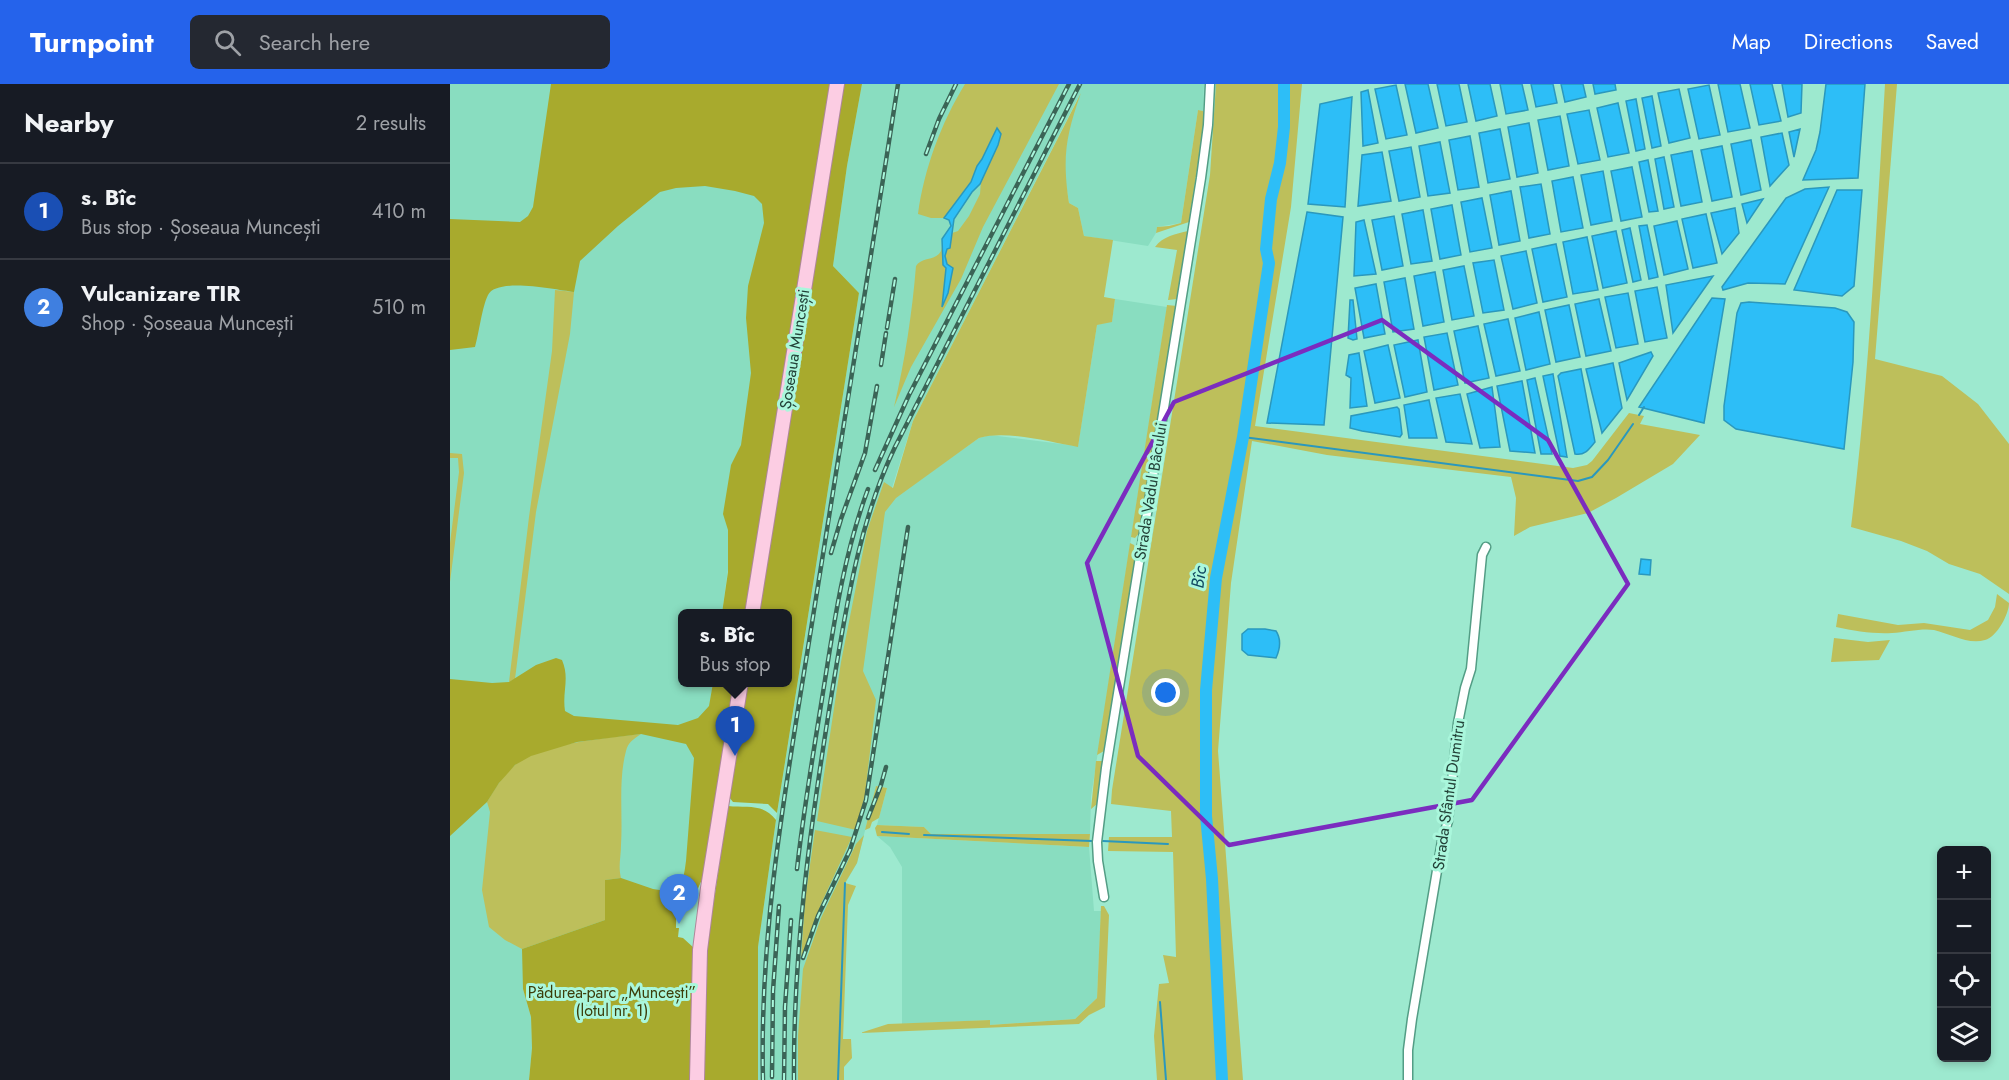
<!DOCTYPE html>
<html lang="en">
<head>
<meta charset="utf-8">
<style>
	body { margin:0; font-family:Jost,sans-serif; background:#242831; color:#f1f3f6 }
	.controls { position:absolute; right:18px; bottom:18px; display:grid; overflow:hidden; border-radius:9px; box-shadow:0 3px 9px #0003 }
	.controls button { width:54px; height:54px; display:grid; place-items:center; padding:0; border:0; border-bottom:2px solid #363941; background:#171b24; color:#f1f3f6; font:30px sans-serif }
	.you { position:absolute; left:716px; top:609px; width:21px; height:21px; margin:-15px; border:4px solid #fff; border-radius:50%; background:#1a73e8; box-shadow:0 0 0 9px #1a73e833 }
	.badge { display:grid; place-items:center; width:39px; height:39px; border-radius:50%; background:#2563eb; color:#fff; font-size:20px; font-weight:700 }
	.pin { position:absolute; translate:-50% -50px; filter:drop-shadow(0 2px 3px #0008) }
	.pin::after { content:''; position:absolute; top:32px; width:21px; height:18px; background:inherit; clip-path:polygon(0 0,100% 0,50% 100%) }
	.popup { position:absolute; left:228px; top:525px; width:114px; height:78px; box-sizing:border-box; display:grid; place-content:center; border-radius:9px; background:#171b24; filter:drop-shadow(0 2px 4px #0005); font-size:20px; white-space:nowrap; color:#9ea1a6 }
	.popup b { font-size:22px; color:#f1f3f6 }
	.popup::after { content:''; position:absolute; left:50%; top:100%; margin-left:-12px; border:12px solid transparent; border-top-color:#171b24 }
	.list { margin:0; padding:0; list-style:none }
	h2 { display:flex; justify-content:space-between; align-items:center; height:78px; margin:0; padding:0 24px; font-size:26px }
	h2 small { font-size:20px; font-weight:400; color:#9ea1a6 }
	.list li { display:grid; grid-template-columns:39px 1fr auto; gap:18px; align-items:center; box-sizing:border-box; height:96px; padding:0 24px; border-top:2px solid #363941 }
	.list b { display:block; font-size:22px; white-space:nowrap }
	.list p { margin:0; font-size:20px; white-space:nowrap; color:#9ea1a6 }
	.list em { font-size:20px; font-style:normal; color:#9ea1a6 }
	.icon { flex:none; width:33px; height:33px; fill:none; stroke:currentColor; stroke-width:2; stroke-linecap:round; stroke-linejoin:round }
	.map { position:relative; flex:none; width:1559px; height:996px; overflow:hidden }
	header { display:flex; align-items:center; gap:36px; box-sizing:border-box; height:84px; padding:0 30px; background:#2563eb; color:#fff }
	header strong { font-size:28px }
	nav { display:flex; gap:33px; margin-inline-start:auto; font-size:21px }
	.search { width:420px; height:54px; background:#242831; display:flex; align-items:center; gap:15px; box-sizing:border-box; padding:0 21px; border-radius:9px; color:#9ea1a6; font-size:22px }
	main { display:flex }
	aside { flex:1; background:#171b24 }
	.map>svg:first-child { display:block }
	.built { fill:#89ddc0 }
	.green { fill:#bdbf5b }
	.forest { fill:#a8aa2d }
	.water { fill:#2dbef7; stroke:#2a98bd; stroke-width:1.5 }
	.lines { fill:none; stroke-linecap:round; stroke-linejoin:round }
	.stream { stroke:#2a98bd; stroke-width:2 }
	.river { stroke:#2dbef7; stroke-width:12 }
	.minor-casing { stroke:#539d85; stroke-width:11 }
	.primary-casing { stroke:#ae879a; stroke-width:16 }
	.minor { stroke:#fff; stroke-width:8 }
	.primary { stroke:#fccde3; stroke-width:14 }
	.rail-casing { stroke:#3b6456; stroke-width:4.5 }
	.rail { stroke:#aaf7dc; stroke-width:2; stroke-dasharray:7; stroke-linecap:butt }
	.marked { fill:none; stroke:#7b2cbf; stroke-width:4.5; stroke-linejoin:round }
	.labels { text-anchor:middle; stroke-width:6; stroke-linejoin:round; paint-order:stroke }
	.street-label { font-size:16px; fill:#224137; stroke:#aaf7dc }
	.park-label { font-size:16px; fill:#3c3d0a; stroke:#aaf7dc }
	.water-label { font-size:18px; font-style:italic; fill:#114961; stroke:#aaf7dc }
</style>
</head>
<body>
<header>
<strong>Turnpoint</strong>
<div class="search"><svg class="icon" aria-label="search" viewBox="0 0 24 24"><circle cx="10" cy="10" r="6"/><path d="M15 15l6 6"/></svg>Search here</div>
<nav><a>Map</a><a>Directions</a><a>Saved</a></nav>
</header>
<main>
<aside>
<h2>Nearby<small>2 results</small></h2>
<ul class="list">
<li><span class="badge" style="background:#1a4fb4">1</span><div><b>s. Bîc</b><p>Bus stop · Șoseaua Muncești</p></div><em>410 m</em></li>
<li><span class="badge" style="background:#3f7fe0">2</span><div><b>Vulcanizare TIR</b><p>Shop · Șoseaua Muncești</p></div><em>510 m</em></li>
</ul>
</aside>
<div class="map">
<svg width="1559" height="996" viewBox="0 0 1559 996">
	<rect width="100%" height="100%" fill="#9de9cf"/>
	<path class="built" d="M0 0H340L310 253 272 529 232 530V598L263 599 247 712 241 776 232 806 73 905 81 933 82 964 79 996H0Z
		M412 0H754L753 27 748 26 731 139 707 143 706 149 698 162 634 152 628 124 619 119 615 94 614 77 619 43 628 14 463 337 442 404 446 413 529 354 540 351 628 362 647 241 662 237 665 215 717 223 641 713 640 750H481L474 743 427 741 437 704 426 702 407 779 385 817 361 996H308V863L326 736 409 209 383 182 397 82Z
		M427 752 639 763 644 827H651L647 914 625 935 540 941V936L452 940V783L440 763Z"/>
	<path class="green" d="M515 0H609L533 143 511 195 461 283 444 323C455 276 462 230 466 182 471 173 486 177 491 167 493 162 492 156 493 152L508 147 519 132 530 110 531 97 548 61 550 49 547 44 532 75 527 82 521 98 494 134H481L468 130C474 85 491 39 515 0Z
		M766 0H852L841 123 805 342 1123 384 1137 381 1142 377 1179 329 1194 332 1190 340 1250 351 1223 380 1166 414 1138 429 1080 443 1064 452 1066 414 1061 393 877 371 802 357 781 499 768 667 793 996H707L704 952 709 900 719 899 713 871 726 873 723 768 658 767 659 753H722L721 727 661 720 662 706 760 91Z
		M1435 0H1447L1425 275 1492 292 1528 320 1559 360V510L1530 490 1499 480 1477 467 1451 457 1401 443C1419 296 1426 148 1435 0Z
		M631 9C616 51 612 73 619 119L628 124 634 152 663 156 654 213 665 215 662 238 647 241 628 363C599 358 557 346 529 354L446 414 435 428 413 587 426 616 415 711 406 746 367 737 391 578 417 447 434 398 443 404 463 337Z
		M748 26 753 27 755 33 739 138 706 149 707 143 719 142 731 139Z
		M738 147 727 215 718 216 727 166 705 163C713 152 726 150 738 147Z
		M105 206 124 208 120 250 86 428 65 595 59 598 79 433 102 267Z
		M717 221 727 222 690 448 685 454 681 453Z
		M0 369 12 370 14 389 0 498V459L9 388 8 374H0Z
		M680 459 684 461 687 469 658 645 654 667 647 671Z
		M1547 510 1559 519C1559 530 1547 553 1535 556 1518 561 1501 550 1484 546 1472 544 1456 548 1442 549 1423 550 1405 547 1386 543L1388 530 1448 541 1474 539 1520 546 1538 536 1545 523Z
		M1384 554 1418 558 1440 556 1429 576 1381 578Z
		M191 650C184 655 178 658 176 667 168 697 173 730 171 761 171 773 168 782 171 794L155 796V836L72 865 55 856 39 843 32 806 40 728 37 718C45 705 53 691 65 681 92 659 156 654 191 650Z
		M646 677H653L648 714 647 720 641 725Z
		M426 702 437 704 429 734 422 738 420 744 415 746Z
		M427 741 474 743 481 750H640L639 763 427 752 425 744Z
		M365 746 402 753 372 818 351 875 355 816Z
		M414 751 407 779 395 799 406 802 398 821 393 955H401L402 974 394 983V996H348V952L353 885 371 834 406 760Z
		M651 822H654L659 831 655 923 639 931 629 940 410 949 438 940 540 936V941L625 935 647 914Z"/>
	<path class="forest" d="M101 0H382L298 529H272L278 488V446L273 430 281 381 291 361 301 289 296 234 298 202 314 139 312 120 304 112 285 107 255 102 226 104 210 108 168 142 130 177 124 208C106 206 47 193 38 211 32 223 29 249 25 263L0 266V135L70 138 78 132 83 123Z
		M394 0H412L397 82 383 182 409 209 327 729 318 720 283 718 279 713 298 599 338 598V530L309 529Z
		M106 574 112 576C120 595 112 607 115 627L124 632 228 641 248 634 259 622 263 599H287L255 789 245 811 231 821 226 832V844H229L228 853 233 854 244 864 243 996H79L82 964 81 933 73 905 72 865 155 836V796L171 794 203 805 222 808C234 799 234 791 236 777L244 674 236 660 191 650 127 658 81 672 65 681 49 699 37 718 0 752V595L42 599 59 598 86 581Z
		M278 722C297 724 313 719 326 736L308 863V996H252L257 863Z"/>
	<path class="water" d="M955 0H978L988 44 966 49Z
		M987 0H1009L1017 38 996 42Z
		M1018 0H1040L1047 32 1026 37Z
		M1050 0H1072L1078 26 1056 30Z
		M1081 0H1103L1107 19 1086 23Z
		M1111 0H1133L1136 13 1115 18Z
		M1143 0H1165L1166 6 1145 10Z
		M1268 0H1290L1300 44 1278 48Z
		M1300 0H1322L1331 37 1309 41Z
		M1332 0H1352L1351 29 1338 33Z
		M1376 0H1415L1408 94 1353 96 1366 66 1370 48Z
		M946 1 957 51 936 55 925 5Z
		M1259 1 1270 51 1249 55 1238 5Z
		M1229 5 1240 54 1219 59 1208 9Z
		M918 6 928 59 913 62 911 8Z
		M1202 12 1211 62 1202 64 1192 14Z
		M902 13 895 123 858 120 870 20Z
		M1186 15 1195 65 1186 67 1176 17Z
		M1168 19 1179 69 1158 73 1147 24Z
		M1139 26 1150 76 1128 80 1117 30Z
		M1110 32 1119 82 1098 86 1088 36Z
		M1079 39 1088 89 1067 93 1058 43Z
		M547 44 551 50 548 61 530 100 522 108 504 135 500 164 497 165 495 172 497 180 503 184 498 209 492 223 496 184 493 181 492 155 501 142 499 136 494 134 521 98 527 82 532 75Z
		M1050 45 1060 95 1038 99 1029 49Z
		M1350 45 1344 73 1339 48Z
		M1332 49 1339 81 1320 102 1311 53Z
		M1020 52 1029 103 1008 106 999 56Z
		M1301 56 1311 106 1291 111 1281 60Z
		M990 58 1000 109 978 112 969 62Z
		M1272 62 1282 113 1262 117 1251 66Z
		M961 63 970 113 949 117 939 67Z
		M1242 67 1252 118 1231 122 1221 71Z
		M932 68 941 117 908 122 912 71Z
		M1214 73 1224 123 1214 125 1205 75Z
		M1198 76 1208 127 1199 128 1189 78Z
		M1182 83 1192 133 1171 137 1161 87Z
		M1153 87 1162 137 1141 141 1131 91Z
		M1123 93 1133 144 1111 148 1102 97Z
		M1091 100 1100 150 1079 154 1070 103Z
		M1379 103 1335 200 1298 199 1273 206 1272 203 1336 114 1355 105Z
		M1387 106H1412L1404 202 1392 212 1344 206Z
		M1061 107 1070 157 1049 161 1040 111Z
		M1032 114 1042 164 1020 168 1011 118Z
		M1313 115 1297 139 1292 120Z
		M1002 121 1011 171 990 175 981 125Z
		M1285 124 1289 149 1272 170 1261 129Z
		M973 126 982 177 961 180 952 130Z
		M857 128 893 133 874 341 817 339Z
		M1256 130 1267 179 1243 184 1232 135Z
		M944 132 953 182 932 186 922 136Z
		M914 136 926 190 904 192 906 138Z
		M1227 137 1238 185 1214 191 1204 142Z
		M1197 141 1208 193 1199 195 1189 142Z
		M1180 144 1191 196 1183 198 1172 146Z
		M1166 147 1177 199 1153 204 1142 152Z
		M1137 153 1148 206 1123 210 1113 158Z
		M1106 160 1117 213 1093 218 1082 165Z
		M1076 167 1087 219 1063 225 1051 172Z
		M1044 176 1054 226 1033 229 1023 179Z
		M1014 182 1024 232 1002 236 993 186Z
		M985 188 994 238 973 242 964 192Z
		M1263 192 1223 249 1216 201Z
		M955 194 964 245 943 248 934 198Z
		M926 200 935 250 914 254 905 204Z
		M1207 203 1217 254 1195 258 1185 207Z
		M1178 209 1188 260 1166 264 1155 213Z
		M1262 214 1275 215 1254 339 1189 323Z
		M1149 215 1161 267 1136 272 1125 220Z
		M900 216H903L907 255 903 256 898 254Z
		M1299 218 1385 224 1397 228 1404 238 1403 278 1394 365 1286 345 1274 336V322L1287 229 1291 219Z
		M1119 221 1130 273 1106 278 1095 226Z
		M1089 228 1100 280 1076 286 1065 234Z
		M1058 235 1070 287 1046 292 1034 240Z
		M1028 242 1039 294 1015 299 1004 247Z
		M997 249 1008 301 984 306 974 253Z
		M968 256 977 308 955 313 944 261Z
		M938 261 950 314 925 319 914 267Z
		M1201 268 1203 272 1177 316 1169 279Z
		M909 269 917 322 900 324 901 294 896 291 899 271Z
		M1163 279 1172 324 1152 349 1136 285Z
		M1131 285 1145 358C1140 364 1135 372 1125 370L1108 292 1111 289Z
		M1103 290 1117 373 1110 372 1093 292Z
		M1085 294 1102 370H1091L1077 296Z
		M1072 297 1085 369 1060 367 1047 302Z
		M1042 303 1050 363 1030 364 1017 310Z
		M1010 310 1022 360 996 358 986 314Z
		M979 316 987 354H959L954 321Z
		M947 323 949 325 952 350 950 353 912 347 900 344 901 332Z
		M1191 475 1201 476 1200 491 1189 490Z
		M798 545H815L826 547C832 556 830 565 826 574L798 571 792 566V550Z"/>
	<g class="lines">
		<path class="stream" d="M1189 331 1194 323
			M793 353 1128 397 1142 393 1158 376 1183 340
			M432 748 459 750
			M474 751 642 757
			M653 757 718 760
			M710 918 716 996
			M388 996 395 799"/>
		<path class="river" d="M772 996 762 795 756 732V606L766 494 793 353 819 179 816 165 821 115 830 79 834 43V0"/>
		<g class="minor-casing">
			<path id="minor" d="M654 813 648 777 647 758 656 684 751 94 758 41 760 0
				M958 996V966L962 935 992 757 998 737 1008 639 1015 604 1021 585 1032 471 1036 463"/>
		</g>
		<g class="primary-casing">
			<path id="primary" d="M302 530 387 0
				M247 996 250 866 258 804 291 598"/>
		</g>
		<use href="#minor" class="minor"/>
		<use href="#primary" class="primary"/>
		<g class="rail-casing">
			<path id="rail" d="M476 70 489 35 506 0
				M437 244 445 195
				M431 281 436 249
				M425 386 459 311 619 0
				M381 469 391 435 415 369 427 302
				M418 734 431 701 436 683
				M347 785C354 722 365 659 375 596 385 532 395 467 418 405
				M353 874 368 832 400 766 416 716 458 443
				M322 993 323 907 329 822
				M313 996C309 842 338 690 362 539 391 360 420 180 448 0
				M334 996 335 923 341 836
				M344 996C343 865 361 737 382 608 396 525 408 440 445 363L630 0"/>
		</g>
		<use href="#rail" class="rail"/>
	</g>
	<path class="marked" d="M932 236 1098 356 1178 500 1022 716 779 761 688 672 637 479 724 318Z"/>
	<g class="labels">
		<g class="street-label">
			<text transform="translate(344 265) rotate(-81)" y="6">Șoseaua Muncești</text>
			<text transform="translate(700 407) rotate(-81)" y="6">Strada Vadul Bâcului</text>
			<text transform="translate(998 711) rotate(-82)" y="6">Strada Sfântul Dumitru</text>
		</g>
		<g class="park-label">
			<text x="162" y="914">Pădurea-parc „Muncești”<tspan x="162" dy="18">(lotul nr. 1)</tspan></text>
		</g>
		<g class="water-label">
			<text transform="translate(749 493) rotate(-82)" y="6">Bîc</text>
		</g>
	</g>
</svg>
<div class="controls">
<button>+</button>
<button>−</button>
<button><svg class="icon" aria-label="locate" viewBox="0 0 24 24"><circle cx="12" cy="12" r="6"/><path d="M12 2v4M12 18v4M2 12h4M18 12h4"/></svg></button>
<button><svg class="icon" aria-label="layers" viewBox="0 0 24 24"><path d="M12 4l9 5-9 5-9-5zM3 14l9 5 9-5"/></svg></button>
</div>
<div class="you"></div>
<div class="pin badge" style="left:285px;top:672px;background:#1a4fb4">1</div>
<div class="popup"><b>s. Bîc</b>Bus stop</div>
<div class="pin badge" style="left:229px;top:840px;background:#3f7fe0">2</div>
</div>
</main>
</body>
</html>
